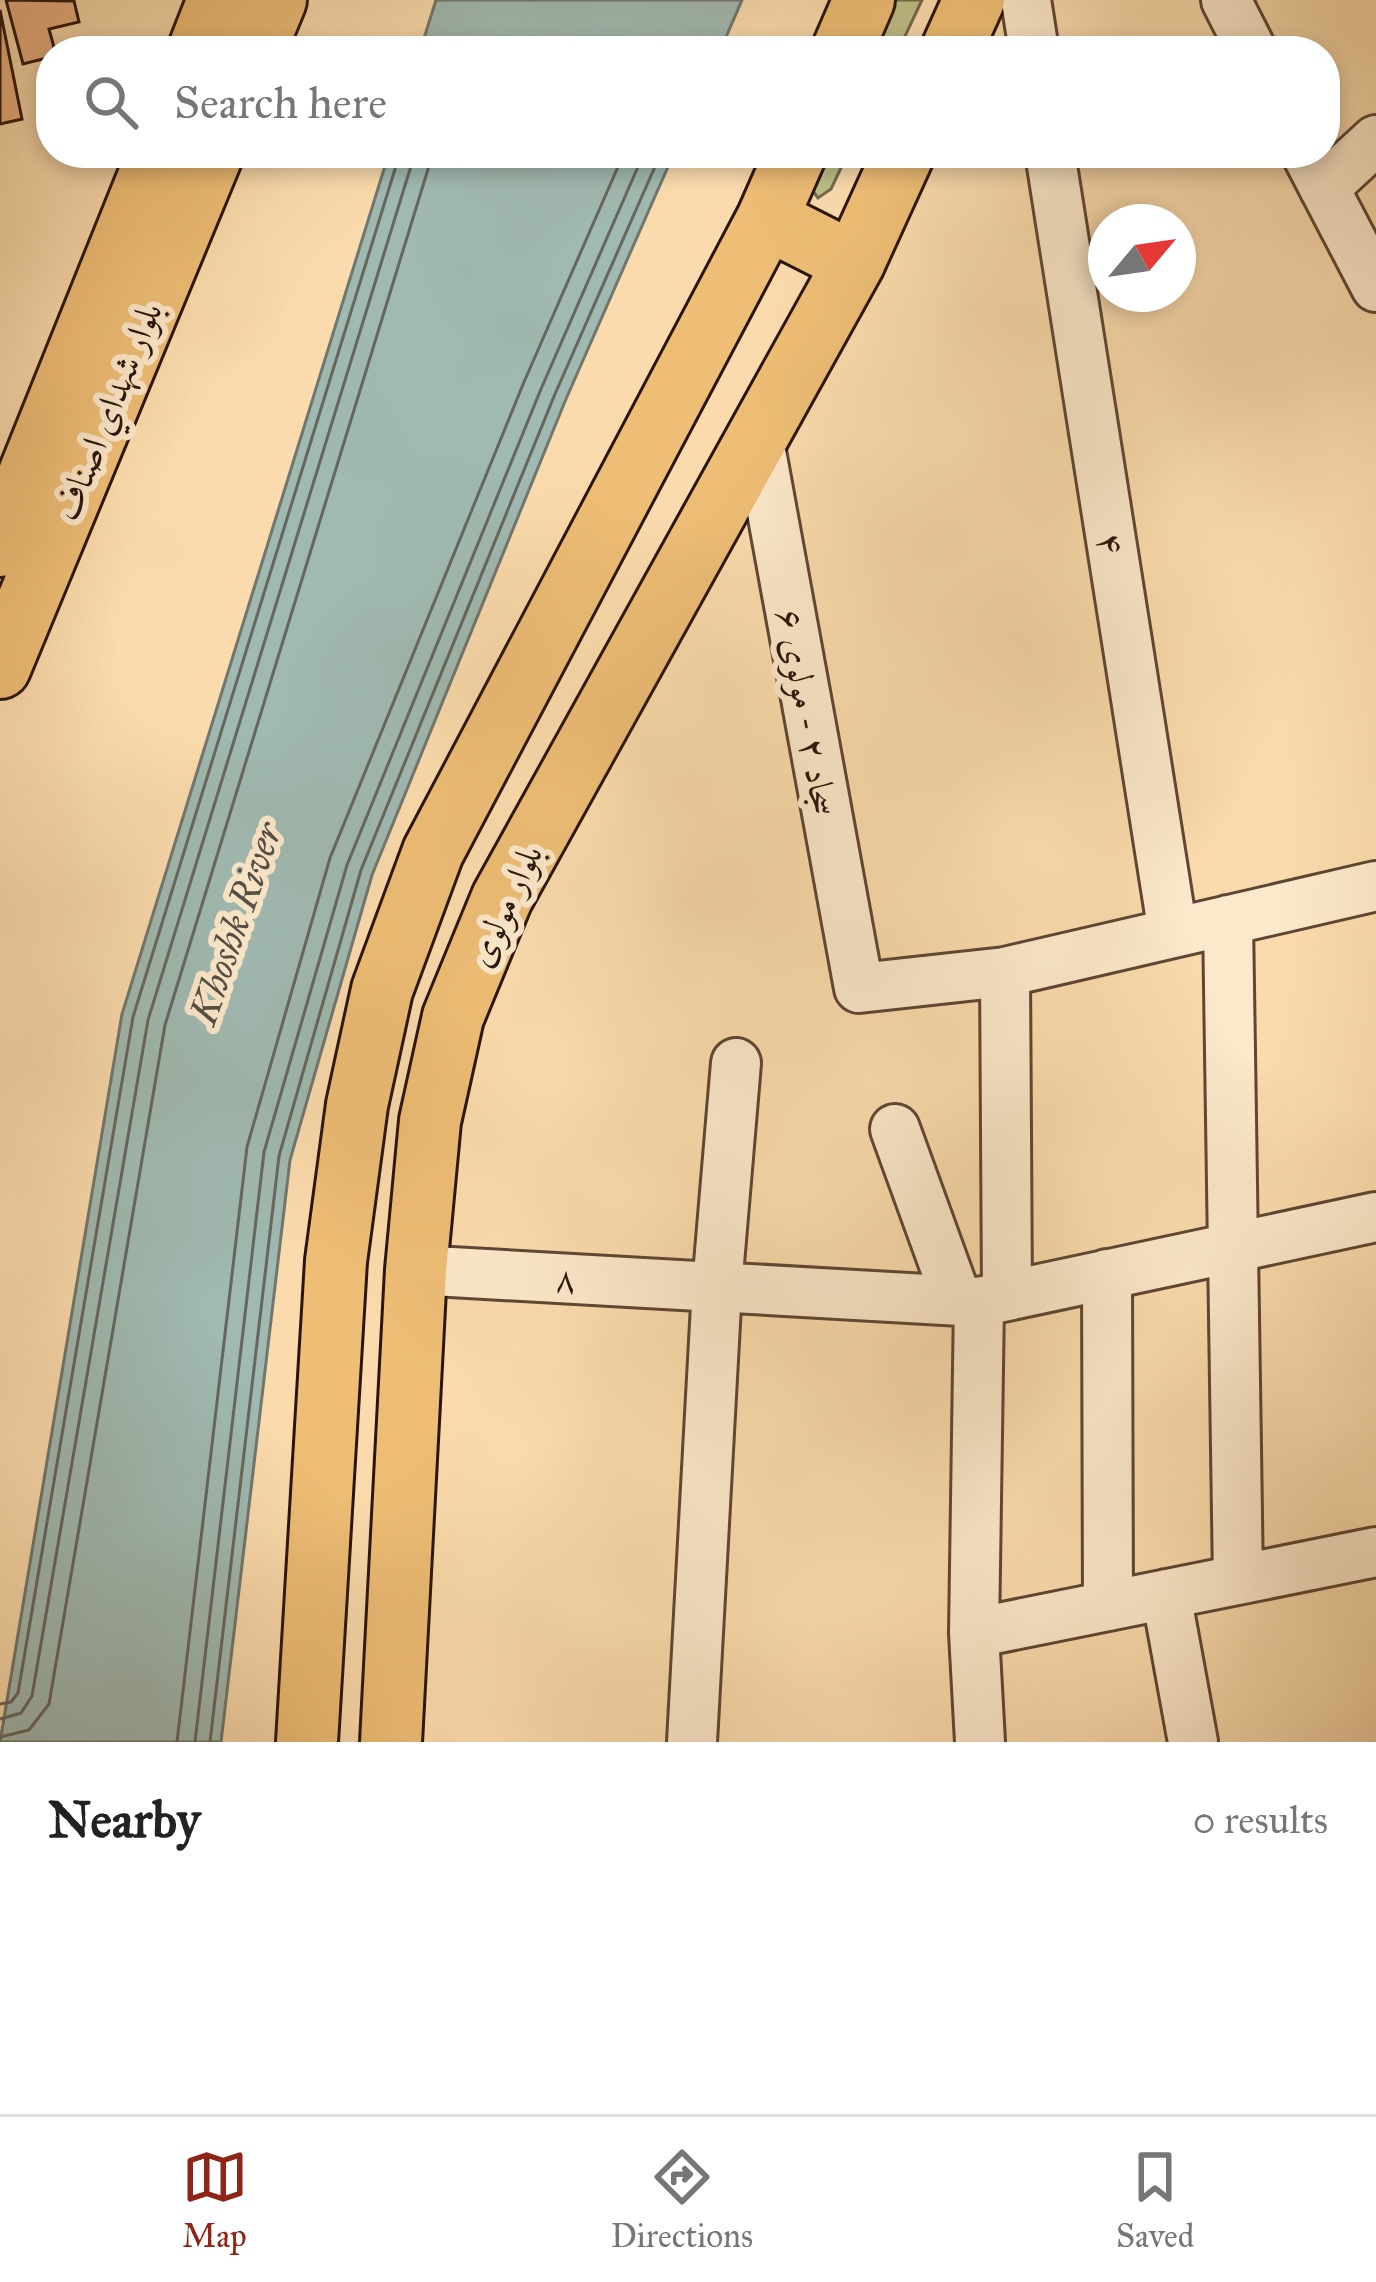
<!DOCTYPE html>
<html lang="en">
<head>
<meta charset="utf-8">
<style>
	body { margin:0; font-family:"IM FELL Great Primer",Amiri,serif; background:#f2f2f2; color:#222 }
	.compass { position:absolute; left:1088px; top:204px; width:108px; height:108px; border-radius:50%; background:#fff; box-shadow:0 6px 18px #0003; rotate:61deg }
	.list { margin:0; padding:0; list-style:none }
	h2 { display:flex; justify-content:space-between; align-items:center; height:156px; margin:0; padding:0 48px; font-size:51px }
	h2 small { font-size:39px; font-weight:400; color:#767676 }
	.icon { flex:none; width:66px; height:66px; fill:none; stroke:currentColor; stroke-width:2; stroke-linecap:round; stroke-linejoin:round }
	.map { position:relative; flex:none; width:1376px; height:1742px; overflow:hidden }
	.search { position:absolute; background:#fff; box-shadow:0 6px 18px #0003; left:36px; right:36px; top:36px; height:132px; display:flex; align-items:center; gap:30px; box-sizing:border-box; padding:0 42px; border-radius:48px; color:#767676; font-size:45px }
	.sheet { height:372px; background:#fff }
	nav { display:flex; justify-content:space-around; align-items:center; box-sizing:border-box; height:168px; border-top:3px solid #e0e0e0; background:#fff; font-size:33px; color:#767676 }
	nav a { display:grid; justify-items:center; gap:6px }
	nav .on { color:#8f2418 }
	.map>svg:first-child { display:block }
	.green { fill:#bec08a; stroke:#746a4a; stroke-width:3 }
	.water { fill:#a0b9b1; stroke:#71776f; stroke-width:3 }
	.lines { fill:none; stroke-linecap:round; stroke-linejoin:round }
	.shore { stroke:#65675e; stroke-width:3 }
	.building { fill:#ebb183; stroke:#2a150b; stroke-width:3 }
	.minor-casing { stroke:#5e4634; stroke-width:54 }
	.major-casing { stroke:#2a150b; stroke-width:66 }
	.minor { stroke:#fce8ca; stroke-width:48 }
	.major { stroke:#eebe76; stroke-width:60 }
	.labels { text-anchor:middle; stroke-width:12; stroke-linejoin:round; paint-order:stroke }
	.street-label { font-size:36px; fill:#2a150b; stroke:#fce8ca }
	.water-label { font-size:39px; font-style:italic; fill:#534e45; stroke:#fce8ca }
</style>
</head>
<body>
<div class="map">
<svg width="1376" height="1742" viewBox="0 0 1376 1742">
	<rect width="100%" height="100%" fill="#fbdbad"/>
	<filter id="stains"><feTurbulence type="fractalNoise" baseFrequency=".00167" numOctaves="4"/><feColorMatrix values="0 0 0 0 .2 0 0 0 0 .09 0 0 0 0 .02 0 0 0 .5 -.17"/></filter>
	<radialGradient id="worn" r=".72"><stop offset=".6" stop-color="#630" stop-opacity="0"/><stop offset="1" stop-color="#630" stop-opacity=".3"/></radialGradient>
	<path class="green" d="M895 0H922L898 51H873Z
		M826 153H848L831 189 818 198 810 187Z"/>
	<path class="water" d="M436 0H742L720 51H420Z
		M389 153H674L566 399 372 875 290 1160 221 1742H0L122 1014Z"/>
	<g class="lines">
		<path class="shore" d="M0 1704 11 1702 18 1693 133 1017 400 153
			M0 1719 21 1713 32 1696 148 1020 415 153
			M0 1737 29 1730 49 1704 165 1025 433 153
			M177 1742 247 1147 330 858 524 382 624 153
			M195 1742 264 1152 347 865 541 389 644 153
			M210 1742 279 1156 361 870 555 394 661 153"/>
	</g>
	<path class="building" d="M6 0 74 1 79 22 49 29 55 51 51 57 23 64Z
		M0 10 22 119 0 124Z"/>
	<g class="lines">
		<g class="minor-casing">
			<path id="minor" d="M1026 0 1034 51
				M1226 0 1252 51
				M1050 153 1173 933
				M1306 153 1376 287
				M1324 188 1376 140
				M758 435 859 988 1005 972 1376 886
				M1228 920 1238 1580
				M1005 972 1007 1296
				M895 1129 957 1300
				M416 1270 979 1302 1376 1217
				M1107 1274 1108 1606
				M979 1302 974 1633 980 1742
				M1166 1594 1193 1742
				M974 1633 1376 1552
				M692 1742 717 1287 736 1063"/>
		</g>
		<g class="major-casing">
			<path id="major" d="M198 51 218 0
				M255 51 276 0
				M842 51 864 0
				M951 51 974 0
				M767 219 854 263
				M0 546 158 153
				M0 668 213 153
				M307 1742 336 1261 357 1105 382 990 433 852 767 219 796 153
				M391 1742 416 1270 430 1121 453 1017 502 898 854 263 904 153"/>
		</g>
		<use href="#minor" class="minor"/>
		<use href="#major" class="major"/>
	</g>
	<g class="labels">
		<g class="street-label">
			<text transform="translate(107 411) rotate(-68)" y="13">بلوار شهداي اصناف</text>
			<text transform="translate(1112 543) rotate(81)" y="13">۴</text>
			<text transform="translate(808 712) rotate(80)" y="13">سجاد ۲ - مولوی ۶</text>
			<text transform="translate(504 905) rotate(-65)" y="13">بلوار مولوی</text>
			<text transform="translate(566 1278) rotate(3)" y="13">۸</text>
		</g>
		<g class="water-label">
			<text transform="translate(235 923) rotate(-71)" y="14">Khoshk River</text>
		</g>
	</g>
	<rect width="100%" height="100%" filter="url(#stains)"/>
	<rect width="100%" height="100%" fill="url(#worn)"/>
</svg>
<svg class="compass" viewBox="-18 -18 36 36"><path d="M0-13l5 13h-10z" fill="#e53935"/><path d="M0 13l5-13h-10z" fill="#767676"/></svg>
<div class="search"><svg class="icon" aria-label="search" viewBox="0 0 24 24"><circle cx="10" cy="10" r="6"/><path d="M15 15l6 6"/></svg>Search here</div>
</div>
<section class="sheet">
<h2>Nearby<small>0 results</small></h2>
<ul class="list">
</ul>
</section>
<nav>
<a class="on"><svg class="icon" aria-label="map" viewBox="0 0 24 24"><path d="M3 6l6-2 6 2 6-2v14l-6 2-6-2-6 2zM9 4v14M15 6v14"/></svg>Map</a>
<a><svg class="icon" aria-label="directions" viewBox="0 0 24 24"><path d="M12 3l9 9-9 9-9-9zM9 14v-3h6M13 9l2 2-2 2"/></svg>Directions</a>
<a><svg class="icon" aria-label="saved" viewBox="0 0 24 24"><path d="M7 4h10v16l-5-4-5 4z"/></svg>Saved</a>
</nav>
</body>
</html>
